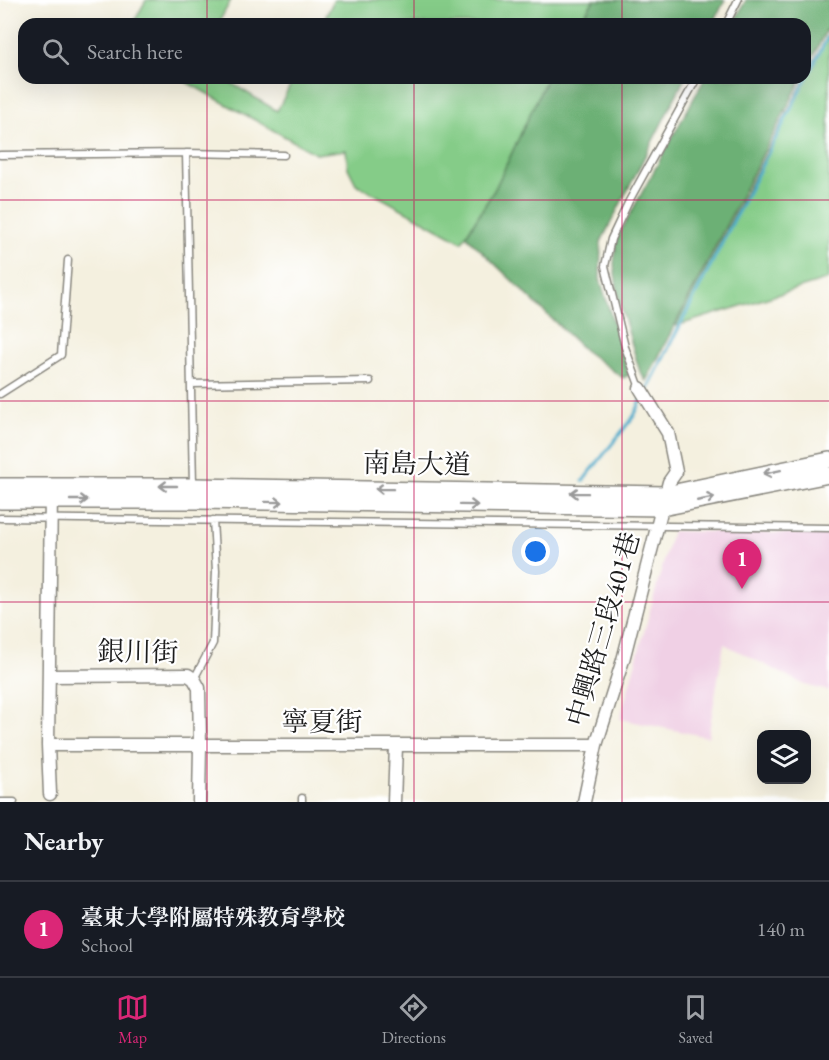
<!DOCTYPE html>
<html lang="en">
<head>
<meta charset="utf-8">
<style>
	body { margin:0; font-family:"EB Garamond","Noto Serif TC",serif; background:#242831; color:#f1f3f6 }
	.controls { position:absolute; right:18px; bottom:18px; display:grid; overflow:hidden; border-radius:12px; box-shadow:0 6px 24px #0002 }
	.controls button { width:54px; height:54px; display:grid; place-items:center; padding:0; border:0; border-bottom:2px solid #363941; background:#171b24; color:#f1f3f6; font:30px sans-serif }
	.you { position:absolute; left:536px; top:552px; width:21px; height:21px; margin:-15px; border:4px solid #fff; border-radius:50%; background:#1a73e8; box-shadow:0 0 0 9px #1a73e833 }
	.badge { display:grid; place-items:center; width:39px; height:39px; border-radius:50%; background:#db2777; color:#fff; font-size:20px; font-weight:700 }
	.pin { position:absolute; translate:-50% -50px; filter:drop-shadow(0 2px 3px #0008) }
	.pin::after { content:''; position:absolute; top:32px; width:21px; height:18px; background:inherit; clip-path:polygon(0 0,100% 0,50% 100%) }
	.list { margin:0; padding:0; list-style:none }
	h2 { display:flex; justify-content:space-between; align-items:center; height:78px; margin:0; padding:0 24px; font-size:26px }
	h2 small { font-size:20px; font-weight:400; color:#9ea1a6 }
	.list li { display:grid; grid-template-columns:39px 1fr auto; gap:18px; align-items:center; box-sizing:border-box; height:96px; padding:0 24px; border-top:2px solid #363941 }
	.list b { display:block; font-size:22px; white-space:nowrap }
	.list p { margin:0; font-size:20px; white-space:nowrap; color:#9ea1a6 }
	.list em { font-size:20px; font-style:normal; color:#9ea1a6 }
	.icon { flex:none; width:33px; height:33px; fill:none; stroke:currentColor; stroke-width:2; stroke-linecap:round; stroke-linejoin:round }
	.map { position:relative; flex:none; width:829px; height:802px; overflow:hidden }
	.search { position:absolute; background:#171b24; box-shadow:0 6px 24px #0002; left:18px; right:18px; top:18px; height:66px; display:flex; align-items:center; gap:15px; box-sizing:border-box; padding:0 21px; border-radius:18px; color:#9ea1a6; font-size:22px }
	.sheet { height:174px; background:#171b24 }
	nav { display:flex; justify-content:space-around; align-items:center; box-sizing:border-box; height:84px; border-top:2px solid #363941; background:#171b24; font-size:16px; color:#9ea1a6 }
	nav a { display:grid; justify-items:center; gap:3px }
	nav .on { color:#db2777 }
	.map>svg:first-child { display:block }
	.built { fill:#f0d0e5 }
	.green { fill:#85cc88; stroke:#507452; stroke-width:1.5 }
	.forest { fill:#6cb074; stroke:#446648; stroke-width:1.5 }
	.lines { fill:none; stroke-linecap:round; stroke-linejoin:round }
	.stream { stroke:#4daccc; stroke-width:3 }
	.service-casing { stroke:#88867e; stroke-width:9 }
	.minor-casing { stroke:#88867e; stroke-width:15 }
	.tertiary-casing { stroke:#88867e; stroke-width:18 }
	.service { stroke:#fff; stroke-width:6 }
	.minor { stroke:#fff; stroke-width:12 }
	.tertiary { stroke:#fff; stroke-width:15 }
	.oneway { stroke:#999 }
	.grid { fill:none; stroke:#c2185b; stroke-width:1.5; stroke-opacity:0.55 }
	.labels { text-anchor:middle; stroke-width:4.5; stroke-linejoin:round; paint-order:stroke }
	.street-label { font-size:27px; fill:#1c1c1c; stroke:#fff }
</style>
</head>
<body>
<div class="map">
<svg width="829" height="802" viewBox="0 0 829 802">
	<rect width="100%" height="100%" fill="#fff"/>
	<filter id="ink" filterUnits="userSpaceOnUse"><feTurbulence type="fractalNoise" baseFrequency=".0167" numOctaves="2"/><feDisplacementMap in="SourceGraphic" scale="12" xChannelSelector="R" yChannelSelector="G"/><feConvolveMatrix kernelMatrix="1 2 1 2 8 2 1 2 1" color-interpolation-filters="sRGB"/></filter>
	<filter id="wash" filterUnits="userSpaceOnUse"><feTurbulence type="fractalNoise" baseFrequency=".008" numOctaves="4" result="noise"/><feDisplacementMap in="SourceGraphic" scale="24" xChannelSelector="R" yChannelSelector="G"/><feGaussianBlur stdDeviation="1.35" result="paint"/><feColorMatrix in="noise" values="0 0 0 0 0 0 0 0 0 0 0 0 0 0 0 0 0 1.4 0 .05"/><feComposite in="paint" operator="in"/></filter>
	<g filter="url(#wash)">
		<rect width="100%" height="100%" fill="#f4f0df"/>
		<path class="built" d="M672 531 829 534V691L805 685 724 644 708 737 620 719Z"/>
		<path class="green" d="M146 0H231L218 24H133Z
			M334 0H594L579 24H322Z
			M829 32V279L676 326Z
			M179 78H223L277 111 294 78H547L495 189 462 242 356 184 348 168 346 150 316 154Z"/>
		<path class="forest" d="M594 0H725L713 24H579Z
			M746 0H829V25L805 72V24H733Z
			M547 78H685L601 242 600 279 629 375 623 378 584 350 466 236 495 189Z
			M705 78H802L646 381 640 372 618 297 614 264 617 238Z"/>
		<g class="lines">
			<path class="stream" d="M647 390 829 34
				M583 481 634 416 642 399"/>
		</g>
	</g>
	<g filter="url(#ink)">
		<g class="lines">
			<g class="service-casing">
				<path id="service" d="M726 24 738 0
					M186 153 193 485
					M0 155 186 153 284 155
					M191 384 370 381
					M640 388 625 347 605 266 611 239 629 201 697 78
					M0 394 61 355 68 260
					M0 518 829 528
					M194 679 213 643 216 571 213 520
					M0 802H14
					M302 802V798"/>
			</g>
			<g class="minor-casing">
				<path id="minor" d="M49 676 188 675 194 679 199 688 200 746 199 802
					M48 745H596
					M50 794 48 745 51 493
					M394 802 396 746
					M584 802 596 745 623 660 662 508 669 482 676 472 668 433 640 388"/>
			</g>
			<g class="tertiary-casing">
				<path id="tertiary" d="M0 486H193L666 494 829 460
					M0 501H197L662 508 829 475"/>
			</g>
			<use href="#service" class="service"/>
			<use href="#minor" class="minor"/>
			<use href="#tertiary" class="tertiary"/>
		</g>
		<defs><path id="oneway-shaft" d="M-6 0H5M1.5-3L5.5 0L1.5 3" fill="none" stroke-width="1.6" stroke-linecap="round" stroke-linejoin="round" transform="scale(1.5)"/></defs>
		<g class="oneway">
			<use href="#oneway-shaft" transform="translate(772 472) rotate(168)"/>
			<use href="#oneway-shaft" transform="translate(168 486) rotate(-180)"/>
			<use href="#oneway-shaft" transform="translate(384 489) rotate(-179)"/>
			<use href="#oneway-shaft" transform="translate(579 493) rotate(-179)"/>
			<use href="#oneway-shaft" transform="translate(706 499) rotate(-11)"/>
			<use href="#oneway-shaft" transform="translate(79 500)"/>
			<use href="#oneway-shaft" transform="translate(274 502) rotate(1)"/>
			<use href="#oneway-shaft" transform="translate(469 505) rotate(1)"/>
		</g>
	</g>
	<path class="grid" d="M207 0V24M414 0V24M622 0V24M207 78V802M414 78V802M622 78V802M0 200H829M0 401H829M0 602H829"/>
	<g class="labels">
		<g class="street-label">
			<text transform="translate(417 464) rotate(1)" y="9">南島大道</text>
			<text transform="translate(603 629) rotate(-74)" y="9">中興路三段401巷</text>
			<text transform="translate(138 652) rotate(1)" y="9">銀川街</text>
			<text x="322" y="731">寧夏街</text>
		</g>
	</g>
</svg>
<div class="controls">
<button><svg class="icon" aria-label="layers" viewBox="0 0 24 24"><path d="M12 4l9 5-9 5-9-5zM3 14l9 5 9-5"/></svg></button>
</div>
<div class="you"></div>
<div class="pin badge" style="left:742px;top:589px">1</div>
<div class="search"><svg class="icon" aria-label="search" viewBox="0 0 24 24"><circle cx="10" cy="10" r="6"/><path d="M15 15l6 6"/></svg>Search here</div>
</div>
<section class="sheet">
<h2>Nearby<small></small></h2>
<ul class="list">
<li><span class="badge">1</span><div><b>臺東大學附屬特殊教育學校</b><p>School</p></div><em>140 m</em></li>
</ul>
</section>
<nav>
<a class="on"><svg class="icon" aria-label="map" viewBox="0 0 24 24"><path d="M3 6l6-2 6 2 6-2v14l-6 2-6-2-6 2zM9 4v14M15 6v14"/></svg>Map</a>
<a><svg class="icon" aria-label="directions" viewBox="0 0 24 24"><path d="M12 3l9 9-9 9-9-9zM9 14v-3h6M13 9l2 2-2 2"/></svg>Directions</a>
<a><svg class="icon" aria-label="saved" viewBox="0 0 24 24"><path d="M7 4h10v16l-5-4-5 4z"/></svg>Saved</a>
</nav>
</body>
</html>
